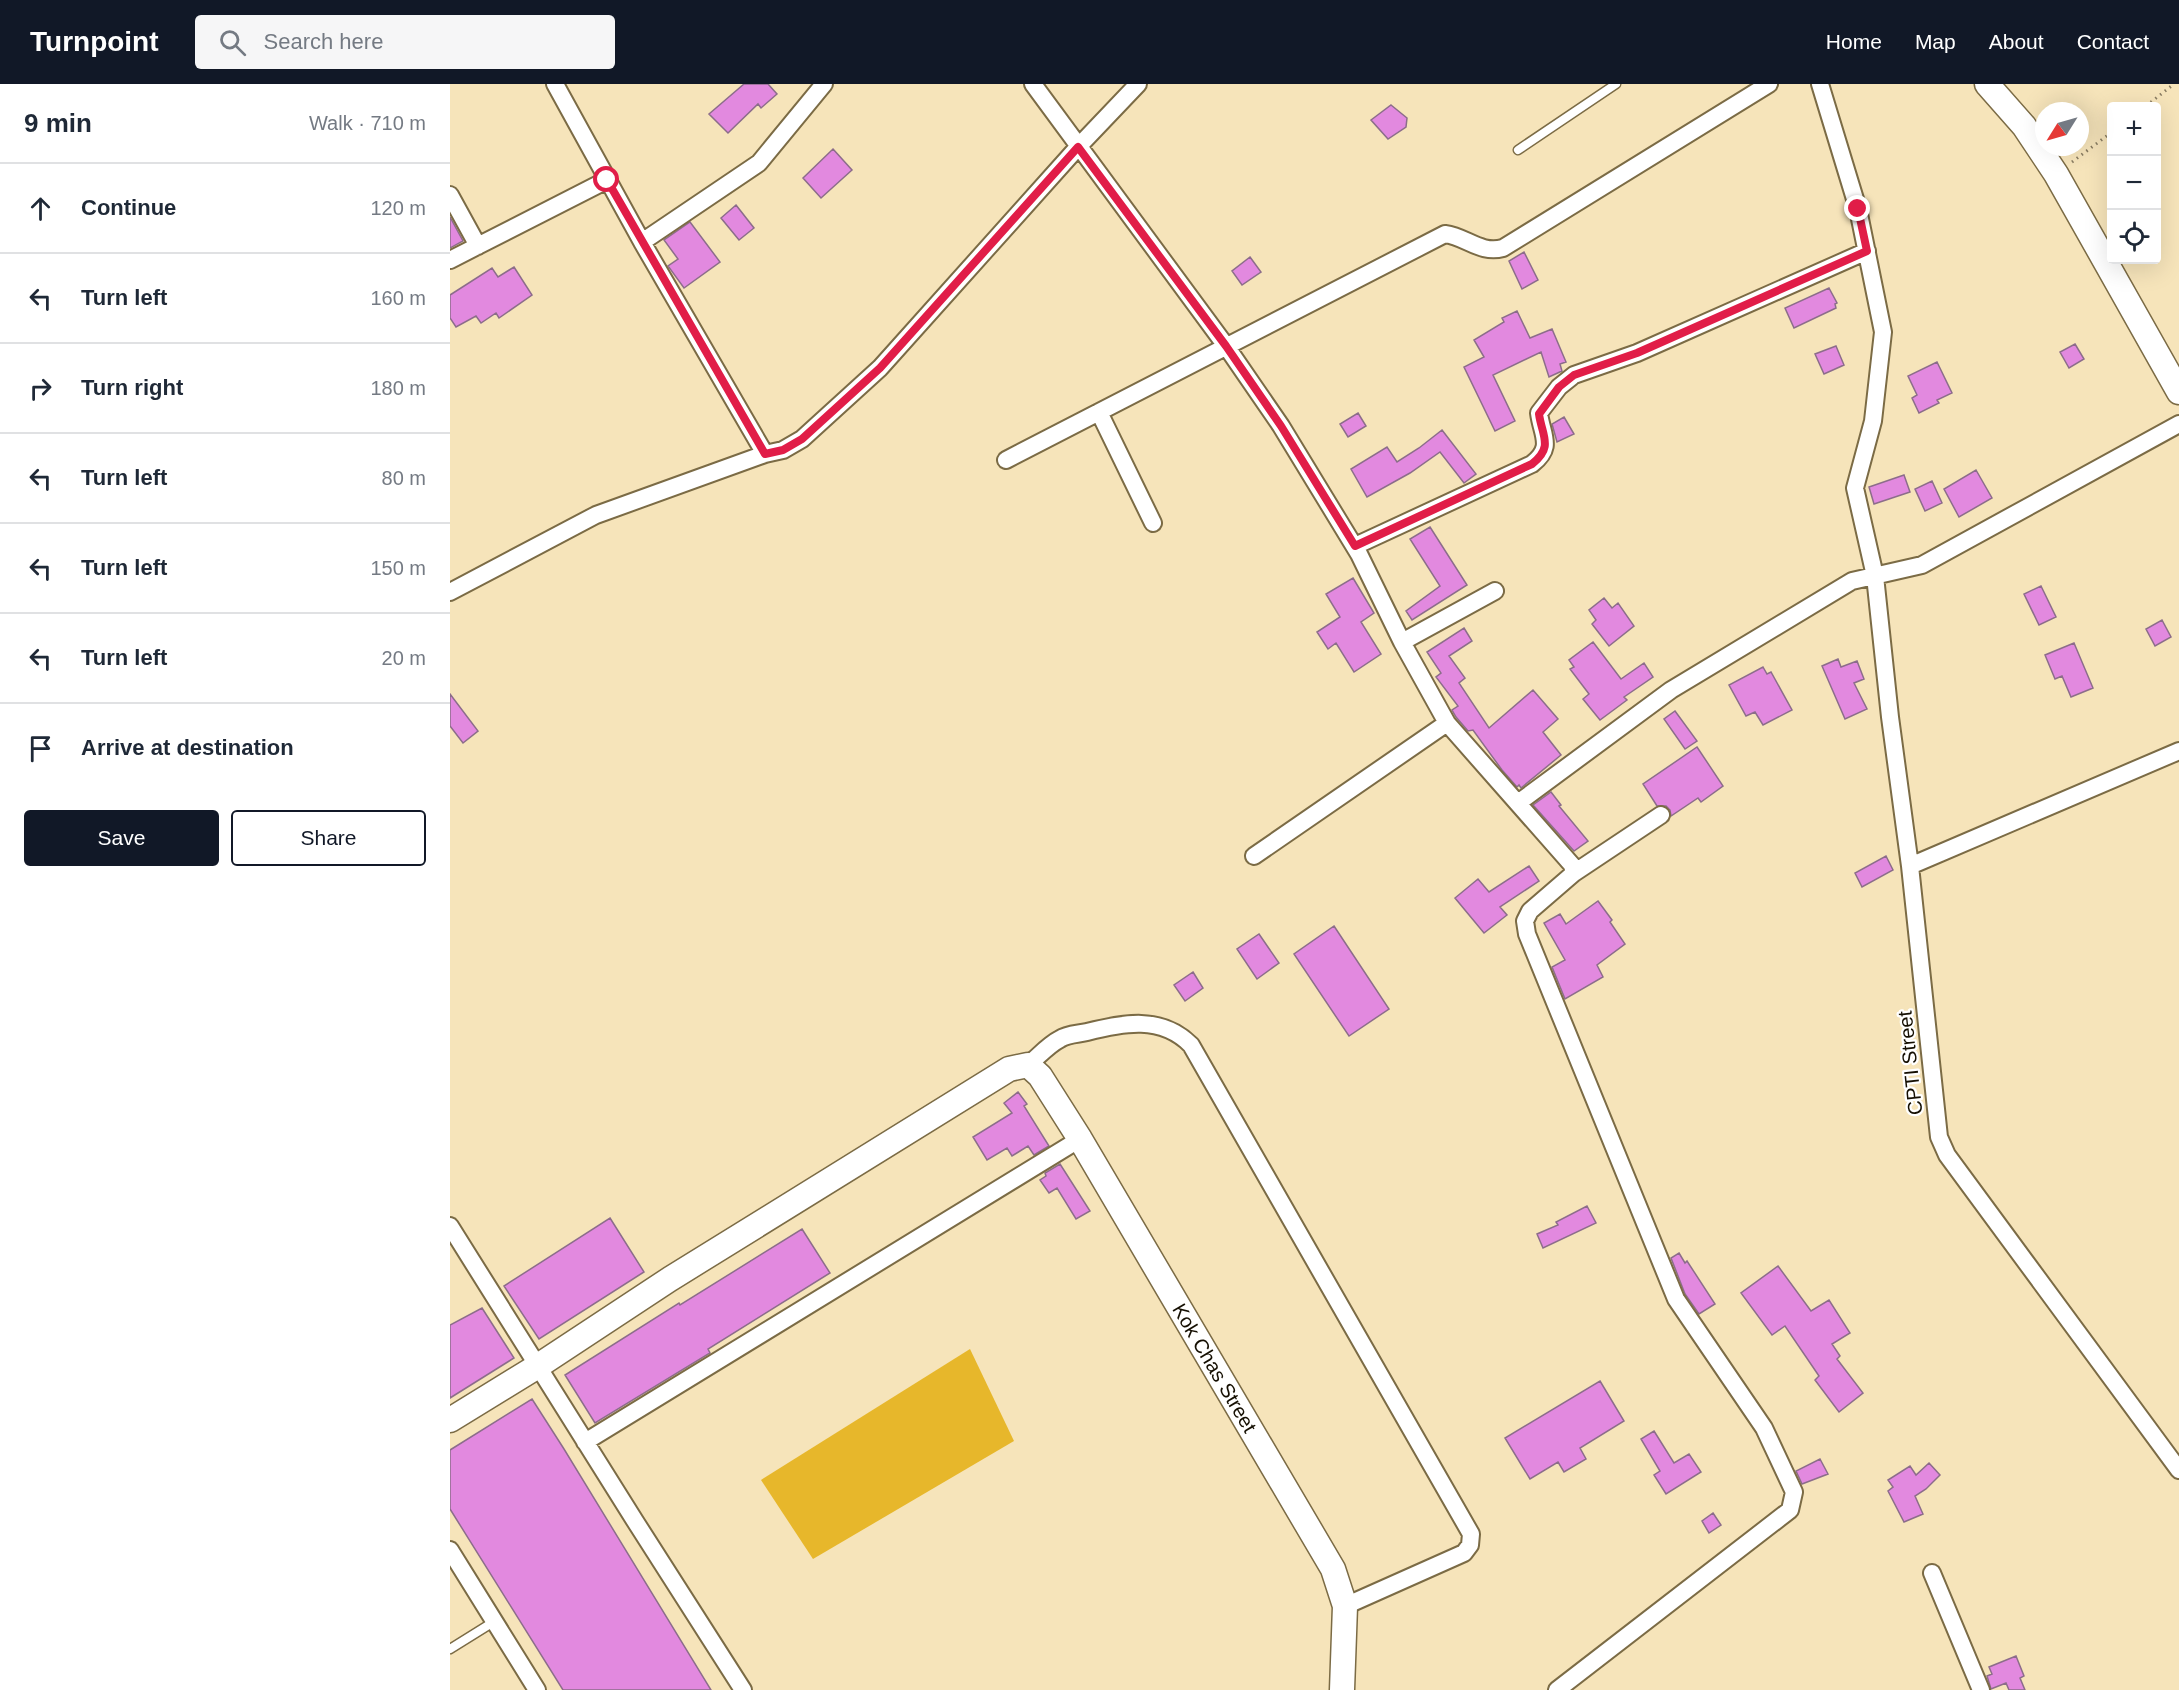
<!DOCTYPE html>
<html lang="en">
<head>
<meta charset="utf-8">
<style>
	body { margin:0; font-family:Helvetica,sans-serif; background:#f6f6f7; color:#1f2937 }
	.controls { position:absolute; right:18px; top:18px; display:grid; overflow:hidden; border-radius:6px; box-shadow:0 6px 24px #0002 }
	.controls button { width:54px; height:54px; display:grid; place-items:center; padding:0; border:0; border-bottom:2px solid #e0e1e3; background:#fff; color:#1f2937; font:30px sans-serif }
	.compass { position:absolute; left:1585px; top:18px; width:54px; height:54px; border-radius:50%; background:#fff; box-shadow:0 6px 24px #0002; rotate:233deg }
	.stop { position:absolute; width:18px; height:18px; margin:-14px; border:4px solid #e11d48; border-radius:50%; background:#fff }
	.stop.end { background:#e11d48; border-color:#fff; box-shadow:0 2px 6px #0008 }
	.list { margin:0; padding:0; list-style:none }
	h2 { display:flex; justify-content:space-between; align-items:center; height:78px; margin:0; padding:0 24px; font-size:26px }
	h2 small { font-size:20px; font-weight:400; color:#747a83 }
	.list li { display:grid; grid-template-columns:39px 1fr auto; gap:18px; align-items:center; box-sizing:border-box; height:90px; padding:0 24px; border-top:2px solid #e0e1e3 }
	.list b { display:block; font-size:22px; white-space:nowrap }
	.list em { font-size:20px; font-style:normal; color:#747a83 }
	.actions { display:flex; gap:12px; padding:18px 24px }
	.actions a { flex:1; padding:14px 0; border:2px solid #111827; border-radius:6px; text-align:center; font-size:21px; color:#111827 }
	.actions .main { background:#111827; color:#fff }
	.icon { flex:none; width:33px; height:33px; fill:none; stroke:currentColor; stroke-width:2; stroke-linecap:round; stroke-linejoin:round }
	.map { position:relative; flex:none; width:1729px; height:1606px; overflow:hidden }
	header { display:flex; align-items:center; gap:36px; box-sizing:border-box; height:84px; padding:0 30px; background:#111827; color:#fff }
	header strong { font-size:28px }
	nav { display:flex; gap:33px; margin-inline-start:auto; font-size:21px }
	.search { width:420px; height:54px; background:#f6f6f7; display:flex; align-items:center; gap:15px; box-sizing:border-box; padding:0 21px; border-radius:6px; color:#747a83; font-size:22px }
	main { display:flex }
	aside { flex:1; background:#fff }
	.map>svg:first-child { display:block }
	.water { fill:#e7b72b }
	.building { fill:#e289df; stroke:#8c6d8a; stroke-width:1.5 }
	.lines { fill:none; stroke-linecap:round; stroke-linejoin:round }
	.lane-casing { stroke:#7b6b45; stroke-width:11 }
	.street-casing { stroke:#7b6b45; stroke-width:20 }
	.secondary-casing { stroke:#7b6b45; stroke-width:27 }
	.path { stroke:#887b60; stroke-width:3; stroke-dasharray:1.5 4.5; stroke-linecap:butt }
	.lane { stroke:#fff; stroke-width:8 }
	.street { stroke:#fff; stroke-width:16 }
	.secondary { stroke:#fff; stroke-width:24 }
	.route { stroke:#e11d48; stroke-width:8 }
	.labels { text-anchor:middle; stroke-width:4.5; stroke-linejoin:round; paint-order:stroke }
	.street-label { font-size:20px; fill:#150f02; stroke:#fff }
</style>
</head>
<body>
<header>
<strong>Turnpoint</strong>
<div class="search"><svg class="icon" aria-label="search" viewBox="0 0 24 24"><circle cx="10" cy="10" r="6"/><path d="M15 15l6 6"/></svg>Search here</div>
<nav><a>Home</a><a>Map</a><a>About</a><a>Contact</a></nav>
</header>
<main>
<aside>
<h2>9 min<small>Walk · 710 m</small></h2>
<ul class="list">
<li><svg class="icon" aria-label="ahead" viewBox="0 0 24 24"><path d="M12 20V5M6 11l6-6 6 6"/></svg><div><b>Continue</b></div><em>120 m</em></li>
<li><svg class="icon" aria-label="left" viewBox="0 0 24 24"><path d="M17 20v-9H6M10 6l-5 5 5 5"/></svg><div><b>Turn left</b></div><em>160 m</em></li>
<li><svg class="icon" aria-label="right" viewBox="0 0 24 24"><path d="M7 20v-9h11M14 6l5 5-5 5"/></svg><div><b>Turn right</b></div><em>180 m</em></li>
<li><svg class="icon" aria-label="left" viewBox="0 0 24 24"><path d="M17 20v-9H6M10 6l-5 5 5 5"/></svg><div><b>Turn left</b></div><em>80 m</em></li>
<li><svg class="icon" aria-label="left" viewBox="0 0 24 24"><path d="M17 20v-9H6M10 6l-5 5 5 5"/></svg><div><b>Turn left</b></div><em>150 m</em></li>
<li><svg class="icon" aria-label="left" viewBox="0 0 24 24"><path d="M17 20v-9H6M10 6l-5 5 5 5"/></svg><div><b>Turn left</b></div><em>20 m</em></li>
<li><svg class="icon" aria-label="arrive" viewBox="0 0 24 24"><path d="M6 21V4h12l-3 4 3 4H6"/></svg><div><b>Arrive at destination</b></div></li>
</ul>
<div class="actions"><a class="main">Save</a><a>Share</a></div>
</aside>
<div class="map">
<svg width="1729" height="1606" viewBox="0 0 1729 1606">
	<rect width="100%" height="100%" fill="#f6e4ba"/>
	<path class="water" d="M520 1265 564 1357 363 1475 311 1396Z"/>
	<path class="building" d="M294 0H318L327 10 311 24 308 20 278 49 259 30Z
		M941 21 957 34 956 43 938 55 921 36Z
		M383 65 402 86 371 114 353 94Z
		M286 121 304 144 289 156 271 134Z
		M0 133 13 157 0 164Z
		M240 138 270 178 234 204 218 182 228 175 214 156Z
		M1074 168 1088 196 1072 205 1059 177Z
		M800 173 811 188 792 201 782 187Z
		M64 183 82 211 49 234 46 229 31 239 26 232 6 243 0 234V211L42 184 48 193Z
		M1379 204 1387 219 1385 220 1386 224 1344 244 1335 224Z
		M1067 227 1080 254 1102 245 1116 278 1110 280 1112 287 1099 293 1091 268 1043 291 1065 337 1045 347 1014 283 1034 273 1024 256 1054 238 1052 234Z
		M1625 260 1634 275 1619 284 1610 268Z
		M1386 262 1394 281 1374 290 1365 270Z
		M1487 278 1502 309 1487 316 1489 319 1469 329 1462 314 1467 311 1458 292Z
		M908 329 916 342 898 353 890 340Z
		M1114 333 1124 350 1107 358 1102 340Z
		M992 346 1026 390 1014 399 990 368 960 389 917 413 901 385 937 363 947 378 969 364Z
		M1526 386 1542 414 1509 433 1494 405Z
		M1454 391 1460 408 1424 420 1419 403Z
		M1482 397 1492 419 1475 427 1465 405Z
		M980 443 1017 501 962 536 956 527 990 502 960 455Z
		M903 494 924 529 911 538 931 570 904 588 886 559 878 565 867 548 890 533 876 510Z
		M1591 502 1606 533 1589 541 1574 510Z
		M1154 514 1162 524 1168 519 1184 542 1159 562 1142 540 1146 536 1139 526Z
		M1712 536 1721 553 1705 562 1696 545Z
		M1014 544 1022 557 999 572 1015 594 1009 599 1039 644 1083 606 1108 635 1093 648 1111 671 1071 704 1069 701 1067 703 1052 686 1023 646 1018 647 1006 633 1002 626 1008 622 986 593 991 589 977 568Z
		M1143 558 1171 595 1194 579 1203 593 1174 613 1177 616 1150 636 1133 615 1139 610 1120 585 1124 583 1119 576Z
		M1624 559 1643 604 1621 613 1612 592 1605 595 1595 571Z
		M1388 575 1391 583 1407 577 1414 595 1404 599 1417 625 1395 635 1372 582Z
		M1313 583 1317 590 1321 588 1342 626 1313 641 1305 628 1296 632 1279 601Z
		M0 610 28 647 13 659 0 642Z
		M1225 627 1247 657 1235 665 1214 635Z
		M1247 663 1273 702 1251 718 1248 714 1221 732 1220 726 1216 722H1207L1193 700Z
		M1101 708 1111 721 1109 722 1138 757 1124 767 1083 721Z
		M1436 772 1443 786 1412 803 1405 789Z
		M1079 782 1089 797 1050 823 1057 831 1034 849 1005 814 1028 795 1039 808Z
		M1148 817 1162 836 1160 838 1175 860 1147 881 1153 893 1115 915 1102 883 1115 876 1094 839 1110 830 1116 840Z
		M884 842 939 925 899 952 844 870Z
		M809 850 829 879 807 895 787 865Z
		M743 888 753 904 735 917 724 901Z
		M568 1008 577 1020 574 1022 599 1062 584 1071 578 1062 562 1072 557 1064 537 1076 523 1053 562 1029 554 1019Z
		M610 1080 640 1127 626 1135 607 1104 599 1109 590 1096 596 1092 595 1089Z
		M1137 1122 1146 1139 1093 1164 1087 1150 1108 1141 1106 1138Z
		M160 1134 194 1188 89 1255 54 1202Z
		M352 1145 380 1189 258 1265 260 1269 145 1339 115 1291 229 1219 230 1221Z
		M1229 1169 1235 1179 1237 1177 1265 1220 1249 1230 1235 1210 1221 1174Z
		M1328 1182 1361 1227 1379 1216 1400 1249 1382 1260 1390 1272 1387 1275 1413 1309 1389 1328 1365 1296 1369 1292 1335 1242 1322 1251 1291 1209Z
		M32 1224 64 1274 0 1314V1241Z
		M1150 1297 1174 1337 1130 1364 1136 1375 1114 1388 1108 1378 1080 1395 1055 1354Z
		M82 1315 114 1365 261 1606H113L0 1425V1366Z
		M1204 1347 1224 1379 1239 1370 1251 1388 1216 1410 1204 1391 1210 1387 1191 1355Z
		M1370 1375 1378 1390 1352 1400 1346 1387Z
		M1479 1379 1490 1391 1476 1405 1465 1412 1473 1430 1454 1438 1438 1407 1443 1403 1438 1396 1460 1382 1466 1391Z
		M1263 1429 1271 1441 1259 1449 1252 1437Z
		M1566 1572 1574 1592 1570 1594 1575 1606H1559L1556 1599 1541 1605 1537 1592 1542 1590 1539 1583Z"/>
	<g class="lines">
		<g class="lane-casing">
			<path id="lane" d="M1068 66 1166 0
				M0 1565 45 1537"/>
		</g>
		<g class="street-casing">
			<path id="street" d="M105 0 192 158 315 370
				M583 0 776 262 831 342 909 470 952 558 997 639 1122 781 1124 789 1080 827 1075 837 1077 850 1226 1215 1314 1344 1344 1408 1340 1426 1107 1606
				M1370 0 1408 125 1433 248 1423 337 1405 404 1425 492 1440 633 1460 782 1489 1053 1497 1071 1729 1386
				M0 111 28 162
				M192 158 309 79 374 0
				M0 176 157 96
				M649 328 703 439
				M556 376 995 150C1017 153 1030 170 1053 164L1319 0
				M905 462 1082 380C1104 363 1092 352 1089 329L1109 303 1124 291 1187 269 1417 167
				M0 508 146 431 315 370 333 366 352 355 430 284 628 63 688 0
				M952 558 1045 507
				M1068 719 1221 606 1402 497 1472 481 1729 340
				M804 772 997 639
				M1460 782 1729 667
				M1124 789 1211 731
				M578 981C588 973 598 961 610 955 617 950 629 950 637 948 673 939 711 931 741 961L1021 1450 1020 1461 1014 1469 895 1522
				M0 1142 185 1437 293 1606
				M135 1358 630 1055
				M0 1466 87 1606
				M1482 1489 1531 1606"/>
		</g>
		<g class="secondary-casing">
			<g id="secondary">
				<path d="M1537 0 1574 42 1606 90 1729 308"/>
				<path id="s1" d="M0 1336 88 1282 220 1195 559 985 578 981 590 992 630 1055 883 1485 895 1522 892 1606"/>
			</g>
		</g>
		<path class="path" d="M1696 22 1724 0
			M1622 78 1662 48"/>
		<use href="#lane" class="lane"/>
		<use href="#street" class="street"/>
		<use href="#secondary" class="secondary"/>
	</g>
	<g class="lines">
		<path class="route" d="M157 96 315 370 333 366 352 355 430 284 628 63 776 262 831 342 905 462 1082 380C1104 363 1092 352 1089 330L1109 303 1124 291 1187 269 1417 167 1408 125"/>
	</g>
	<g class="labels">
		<g class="street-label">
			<text transform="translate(1460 979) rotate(-96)" y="7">CPTI Street</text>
			<text dy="7" stroke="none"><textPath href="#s1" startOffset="1036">Kok Chas Street</textPath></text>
		</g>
	</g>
</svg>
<div class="controls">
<button>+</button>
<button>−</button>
<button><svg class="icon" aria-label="locate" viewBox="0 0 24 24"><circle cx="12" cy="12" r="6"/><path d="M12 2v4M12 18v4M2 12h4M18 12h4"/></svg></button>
</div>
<svg class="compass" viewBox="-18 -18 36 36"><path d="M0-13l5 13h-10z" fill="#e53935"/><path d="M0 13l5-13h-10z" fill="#747a83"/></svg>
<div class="stop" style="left:157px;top:96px"></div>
<div class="stop end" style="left:1408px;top:125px"></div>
</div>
</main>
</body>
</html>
